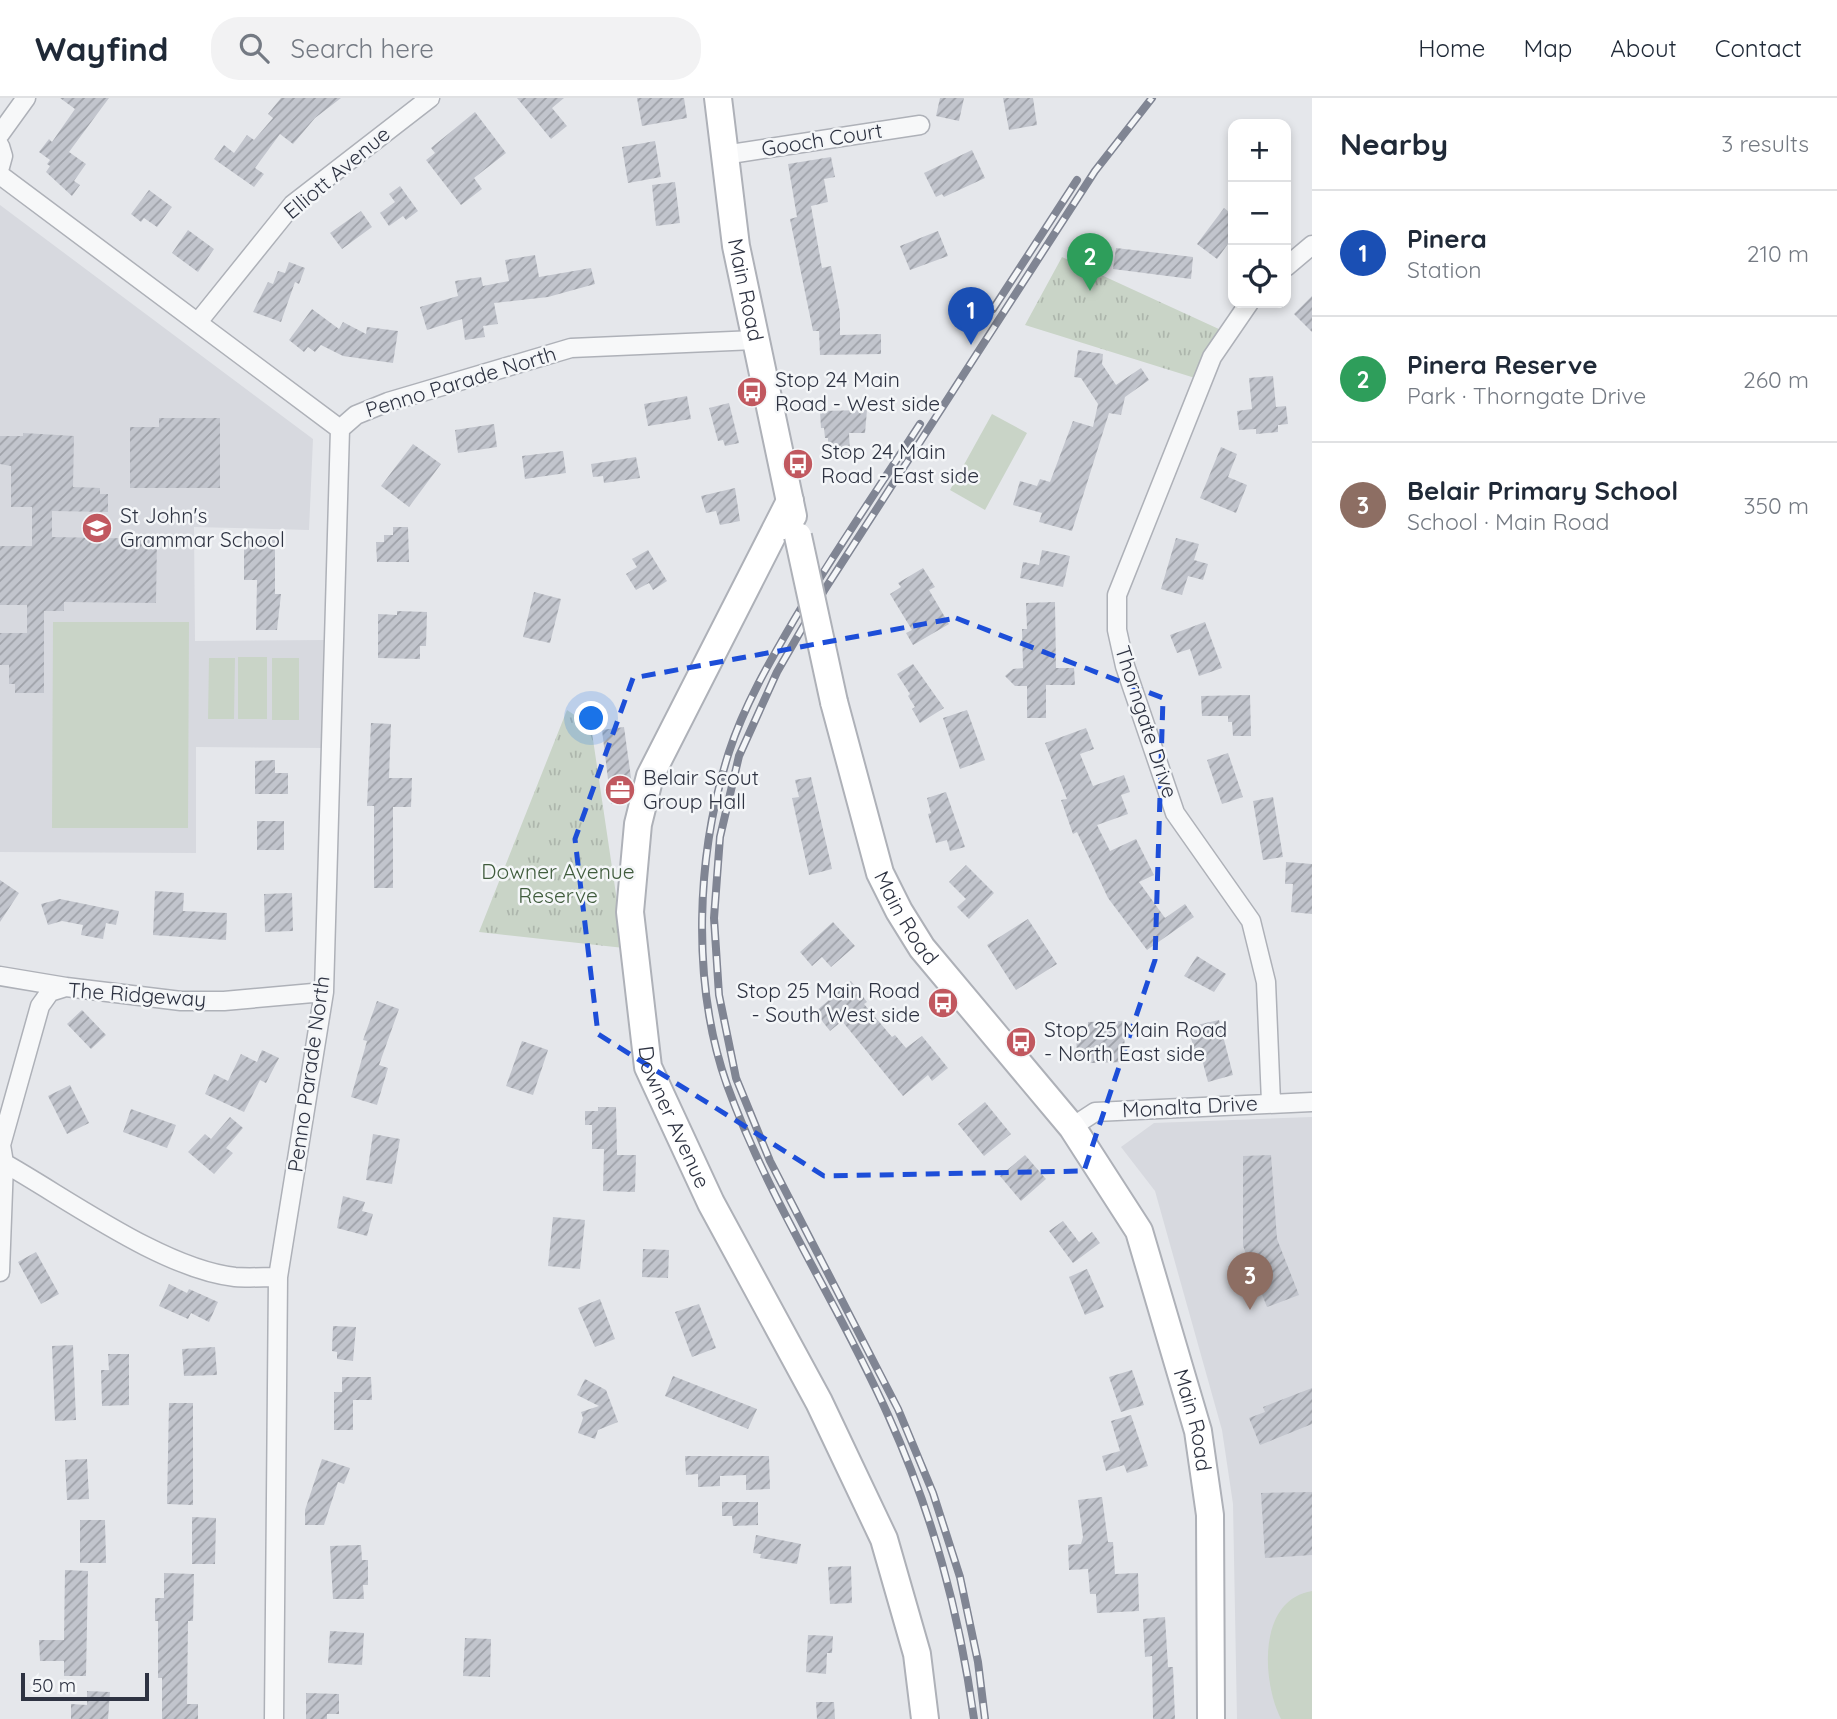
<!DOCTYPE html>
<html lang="en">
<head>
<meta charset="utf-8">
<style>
	body { margin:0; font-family:Quicksand,sans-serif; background:#f2f2f3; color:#1f2937 }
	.controls { position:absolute; right:21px; top:21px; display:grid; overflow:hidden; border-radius:14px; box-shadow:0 4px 10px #0003 }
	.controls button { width:63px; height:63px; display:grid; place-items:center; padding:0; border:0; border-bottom:2px solid #e0e1e3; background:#fff; color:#1f2937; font:35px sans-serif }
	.scale { position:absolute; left:21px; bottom:18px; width:128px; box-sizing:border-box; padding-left:7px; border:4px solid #2e3342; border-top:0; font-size:19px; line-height:24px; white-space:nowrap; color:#2e3342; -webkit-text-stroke:5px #f4f6f8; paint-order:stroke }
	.you { position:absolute; left:592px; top:621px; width:24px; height:24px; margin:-18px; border:5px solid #fff; border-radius:50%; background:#1a73e8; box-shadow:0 0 0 10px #1a73e833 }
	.badge { display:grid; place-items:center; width:46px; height:46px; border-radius:50%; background:#b45309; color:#fff; font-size:23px; font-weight:700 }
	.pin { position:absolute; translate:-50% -58px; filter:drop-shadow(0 2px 4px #0008) }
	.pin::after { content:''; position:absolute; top:37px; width:24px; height:21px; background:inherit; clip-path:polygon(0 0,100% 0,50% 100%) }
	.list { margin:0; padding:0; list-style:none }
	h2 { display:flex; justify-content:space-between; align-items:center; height:91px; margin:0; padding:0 28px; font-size:30px }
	h2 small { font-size:23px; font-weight:400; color:#747a83 }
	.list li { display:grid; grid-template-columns:46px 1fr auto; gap:21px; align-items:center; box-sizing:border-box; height:126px; padding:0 28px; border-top:2px solid #e0e1e3 }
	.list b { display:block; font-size:26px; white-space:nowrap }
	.list p { margin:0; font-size:23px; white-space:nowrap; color:#747a83 }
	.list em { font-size:23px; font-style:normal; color:#747a83 }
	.icon { flex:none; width:38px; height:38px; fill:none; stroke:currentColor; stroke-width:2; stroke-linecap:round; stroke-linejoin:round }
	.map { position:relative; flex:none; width:1312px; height:1621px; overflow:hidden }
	header { display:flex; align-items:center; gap:42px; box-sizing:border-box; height:98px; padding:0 35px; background:#fff; border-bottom:2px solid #e0e1e3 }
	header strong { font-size:33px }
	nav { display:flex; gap:38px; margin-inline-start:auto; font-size:24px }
	.search { width:490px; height:63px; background:#f2f2f3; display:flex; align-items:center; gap:18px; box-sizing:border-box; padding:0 24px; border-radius:28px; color:#747a83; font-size:26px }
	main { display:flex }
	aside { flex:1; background:#fff }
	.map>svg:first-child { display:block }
	.built { fill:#d7d9df }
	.grass { fill:url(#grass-tufts) }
	.pitch { fill:#c9d4c7 }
	.building { fill:url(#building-hatch) }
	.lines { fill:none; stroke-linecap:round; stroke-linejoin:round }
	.street-casing { stroke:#aeb1b8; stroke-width:21 }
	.secondary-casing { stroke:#aeb1b8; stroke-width:30 }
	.street { stroke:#f7f8f9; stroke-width:18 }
	.secondary { stroke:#fff; stroke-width:26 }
	.rail-casing { stroke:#808593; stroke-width:8 }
	.rail { stroke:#f4f6f8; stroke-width:5; stroke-dasharray:16; stroke-linecap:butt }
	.secondary-bridge-casing { stroke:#aeb1b8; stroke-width:30; stroke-linecap:butt }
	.secondary-bridge { stroke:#fff; stroke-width:26 }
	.marked { fill:none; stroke:#1d4ed8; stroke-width:5; stroke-dasharray:14 9; stroke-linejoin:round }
	.labels { text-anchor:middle; stroke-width:5; stroke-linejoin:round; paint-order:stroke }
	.street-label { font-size:21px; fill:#2e3342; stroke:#f4f6f8 }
	.poi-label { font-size:21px; fill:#2e3342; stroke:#f4f6f8; text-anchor:start }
	.park-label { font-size:21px; fill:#405c3d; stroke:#f4f6f8 }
</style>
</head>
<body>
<header>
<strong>Wayfind</strong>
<div class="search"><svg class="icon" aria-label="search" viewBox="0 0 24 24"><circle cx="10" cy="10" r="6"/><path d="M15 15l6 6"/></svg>Search here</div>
<nav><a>Home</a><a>Map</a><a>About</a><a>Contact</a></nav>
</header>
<main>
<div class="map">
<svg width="1312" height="1621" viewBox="0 0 1312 1621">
	<defs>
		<pattern id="grass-tufts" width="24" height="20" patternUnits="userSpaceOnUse" patternTransform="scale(1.75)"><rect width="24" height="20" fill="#c9d4c7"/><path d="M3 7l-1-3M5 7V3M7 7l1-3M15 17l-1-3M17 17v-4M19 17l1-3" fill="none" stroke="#adb6ac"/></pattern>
		<pattern id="building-hatch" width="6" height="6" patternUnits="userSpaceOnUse" patternTransform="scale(1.75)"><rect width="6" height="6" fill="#c2c5cd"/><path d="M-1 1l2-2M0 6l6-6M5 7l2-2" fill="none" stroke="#9ea1a8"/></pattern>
	</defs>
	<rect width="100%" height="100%" fill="#e5e7eb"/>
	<path class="built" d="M0 107 313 341 309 432 194 429 195 543 326 542 324 650 196 649V755L0 754Z
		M1312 1019V1621H1237L1233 1406 1222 1332 1155 1093 1121 1049 1154 1025Z"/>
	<path class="grass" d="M1062 159 1221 232 1195 280 1025 227Z
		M567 612 591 628 624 850 479 834Z"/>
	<path class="pitch" d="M992 316 1027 335 985 412 950 392Z
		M53 524H189L188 730H52Z
		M238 559H267V621H238Z
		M209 560H235L234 621H208Z
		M272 560H299V622H272Z
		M1312 1493V1621H1281C1262 1584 1257 1502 1312 1493Z"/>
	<path class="building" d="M60 0H109L69 54 86 66 74 83 80 87 72 98 46 74 50 68 47 66 50 62 39 54 49 41 52 44 75 11Z
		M281 0H341L315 20 293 46 280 36 255 70 264 76 254 89 214 61 224 47 234 55 247 37 254 42 273 20 268 16Z
		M517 0H564L552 10 567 28 551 41Z
		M637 0H684L687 20 642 28Z
		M940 0H964L959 23 936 18Z
		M1003 0H1033L1037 27 1009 32Z
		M475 14 506 55 474 80 482 91 461 107 426 62 435 55 431 50Z
		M655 43 661 79 628 85 622 49Z
		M972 52 985 80 944 99 942 96 936 99 924 75Z
		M831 59 835 79 824 81 828 104 811 108 822 170 831 168 840 215V237L881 236V256L820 257 819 233H813L790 121 797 119 788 66Z
		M675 84 680 125 656 128 652 87Z
		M400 88 418 113 406 122 403 118 389 128 380 115 395 104 389 96Z
		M149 92 172 109 157 129 144 120 141 124 131 116Z
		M1224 110 1233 117V139L1217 161 1197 146Z
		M361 113 372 129 342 151 330 135Z
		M188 132 214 151 198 174 172 155Z
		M938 133 948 158 910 172 900 148Z
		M1116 150 1193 159 1191 181 1113 171Z
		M535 157 539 179 591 170 595 186 548 199 494 205 498 226 483 228 485 239 465 242 462 221 427 232 420 209 458 198 455 183 481 179 483 188 509 183 505 162Z
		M289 164 305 170 299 186 295 184 281 224 253 214 268 184 273 186 278 173 285 175Z
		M1312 198V234L1294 216Z
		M312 211 339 231 343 224 366 236 367 229 398 233 393 265 343 258 321 247 315 254 308 249 304 254 289 242Z
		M1078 252 1103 256 1102 266 1116 287 1141 270 1149 282 1125 299 1121 317 1109 315 1072 433 1039 424 1042 415 1013 407 1020 383 1037 388 1040 381 1050 384 1073 323 1093 329 1098 306 1081 280 1074 279Z
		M1273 278 1276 309 1286 308 1288 326 1278 327V334L1256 336V331L1239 332 1237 313 1252 311 1249 280Z
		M687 298 691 321 648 328 644 306Z
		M729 305 739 345 725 348 723 342 718 343 709 310Z
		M867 312 865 335H849L850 355H828V340H825L824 330H821L820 313Z
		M159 320H220V390H130V329H159Z
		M494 326 497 349 458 355 455 332Z
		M23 335 74 338 73 389 100 390V396H108V414L52 413V439L157 441 156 505 64 504V513H44V595H15V586H9V567H0V535H27V507H0V448H32V409H11V368L0 366V338H23Z
		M413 346 441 366 409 409 381 388Z
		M1221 349 1237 356 1228 379 1247 387 1236 415 1200 400Z
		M563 353 566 375 525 381 522 358Z
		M636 359 640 380 604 385 603 378 593 379 591 366Z
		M735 390 740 423 720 427 716 413 706 415 701 398Z
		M393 429H408L409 464H377L376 444H384V437H393Z
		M244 440 275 441V496H281L277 532H256L257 482H244Z
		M1176 440 1199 446 1194 462 1208 466 1203 482 1188 478 1182 497 1161 491Z
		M648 452 667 483 653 492 649 485 636 492 626 476 637 469 632 461Z
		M1042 452 1070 458 1063 489 1020 480 1023 464 1039 467Z
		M923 470 935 489 929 492 949 526 913 547 906 535 912 532 890 496 901 489 898 485Z
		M534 494 561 501 550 545 523 539Z
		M1055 504 1056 570H1074L1075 587H1046V620H1027V588H1015L1005 578 1013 571 1023 570 1022 531H1027L1026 505Z
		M397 513 427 514 426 548H420V561L378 560V516L397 517Z
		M1205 524 1222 570 1199 578 1190 551 1177 555 1170 537Z
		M913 566 944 610 920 625 912 611 915 609 908 598 910 596 897 576Z
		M1250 597 1251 638H1233L1232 624H1228V618H1202L1201 598Z
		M967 612 985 662 960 671 943 620Z
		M371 625 391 626 389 680H412L411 709H393V790H374V708H367Z
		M624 629 632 687H626L627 704 611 706 602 632Z
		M1086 630 1094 651 1080 656 1093 688 1124 677 1130 694 1121 697 1128 716 1097 727 1110 753 1136 741 1154 777 1139 784 1165 820 1185 806 1194 819 1147 852 1108 800 1077 734 1073 736 1061 702 1067 701 1045 645Z
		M1228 655 1243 699 1222 706 1207 662Z
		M275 662V675H288V696H255V663Z
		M811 679 832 771 809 777 792 700 799 699 795 682Z
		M946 694 965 749 950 753 947 742 936 745 928 716 931 715 927 700Z
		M1273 699 1283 759 1263 762 1253 703Z
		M257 723H284V752H257Z
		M1286 764 1312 766V816L1291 814 1293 786H1285Z
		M966 767 994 795 969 821 957 809 966 801 949 784Z
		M0 782 19 795 0 824Z
		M155 793 184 795 183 813 227 815 226 842 153 837Z
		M292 795 293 833 265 834 264 796Z
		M60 801 119 813 116 827 106 825 103 841 81 837 83 827 62 823 48 827 41 806Z
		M1028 821 1057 866 1016 892 987 847Z
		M833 824 855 848 831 869 822 859 812 868 800 854Z
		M1197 858 1226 876 1214 894 1184 878Z
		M851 883 867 904 864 906 892 939 895 937 906 950 922 938 948 970 932 983 928 977 903 998 842 923 830 933 815 914Z
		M377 903 399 911 379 967 388 970 377 1007 351 999 367 943 363 942Z
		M82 912 106 937 91 951 67 926Z
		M1219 922 1233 977 1208 984 1199 950 1194 951 1188 929Z
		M1124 923 1125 964 1090 965 1089 957 1077 958 1076 936H1088V924Z
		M522 943 548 952 533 997 506 988Z
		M262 952 279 960 266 985 260 982 244 1014 205 996 214 976 228 983 241 956 257 964Z
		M70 987 89 1025 67 1036 48 998Z
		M985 1004 1011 1036 984 1058 958 1026Z
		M598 1009H616L617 1057H636L635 1094 603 1093 604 1051H592V1027H585V1013H598Z
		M131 1011 176 1027 167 1050 123 1034Z
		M230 1019 243 1030 226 1050 233 1055 214 1076 188 1054 205 1036 211 1041Z
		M373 1036 400 1041 392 1086 366 1082Z
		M1025 1057 1046 1081 1021 1103 1000 1078Z
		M1271 1057 1277 1141 1299 1197 1267 1209 1243 1148V1058Z
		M343 1098 365 1104 362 1113 373 1116 367 1138 337 1130Z
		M553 1119 585 1122 580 1171 548 1168Z
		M1063 1123 1079 1144 1092 1134 1100 1145 1073 1165 1049 1133Z
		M643 1151 669 1152 668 1180 642 1179Z
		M36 1154 59 1196 41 1206 18 1164Z
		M1087 1171 1104 1209 1085 1217 1069 1179Z
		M169 1186 187 1195 189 1191 218 1204 209 1224 191 1215 188 1221 159 1208Z
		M600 1201 615 1241 595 1249 578 1210Z
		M699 1206 716 1250 692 1259 675 1214Z
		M333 1228 356 1229 353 1263 337 1261V1254L332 1253Z
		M73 1247 76 1322 55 1323 52 1248Z
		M215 1249 217 1277 184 1278 182 1251Z
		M108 1256H129V1307L102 1308 101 1272H109Z
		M1132 1272 1144 1307 1121 1314 1109 1279Z
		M673 1278 757 1311 748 1331 665 1298Z
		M342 1279H371L372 1302H353V1332H334V1294H342Z
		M585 1281 606 1292 618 1324 598 1332 595 1341 578 1335 583 1320 581 1314 599 1308 577 1297Z
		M1312 1290V1326L1260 1347 1249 1320 1265 1314 1263 1309Z
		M169 1305H193V1407L167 1406Z
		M1131 1317 1148 1368 1127 1375 1124 1367 1106 1373 1102 1358 1120 1353 1111 1323Z
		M685 1358H769L770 1391 746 1392V1377L720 1378V1388L698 1389V1376L686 1377Z
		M87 1361 89 1401 67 1402 65 1362Z
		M322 1361 350 1370 344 1386 338 1384 324 1427H305V1412Z
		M1312 1394V1457L1265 1460 1261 1395Z
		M1102 1399 1108 1444H1113L1115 1476 1138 1475 1139 1513 1097 1515 1096 1496H1090L1088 1471 1069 1472 1068 1447 1081 1446 1083 1439 1078 1402Z
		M722 1404H758V1427L733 1428 732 1418H722Z
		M192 1419 216 1420 215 1466H192Z
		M80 1422H105L106 1465H80Z
		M756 1437 801 1446 797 1466 760 1460 761 1456 753 1455Z
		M361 1447 362 1462H368V1487H363L364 1501H333L330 1448Z
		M851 1468 852 1505 830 1506 828 1469Z
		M65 1472 88 1473 86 1578H64V1563H40L39 1542H64Z
		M164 1475 194 1476 193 1523H188L187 1606H198V1621H162V1580H158V1523H155V1500H164Z
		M1165 1519 1168 1569H1173L1175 1621H1153L1152 1558 1145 1559 1143 1521Z
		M330 1533 364 1535 362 1567 328 1565Z
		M808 1537 833 1538 832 1555H827L826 1576 806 1574Z
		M465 1540 491 1541 490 1579 463 1578Z
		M87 1593 110 1594 108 1621H71V1606L87 1607Z
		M306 1595 339 1596V1616H327V1621H306Z
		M816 1604H834L835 1621H817Z"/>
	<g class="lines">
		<g class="street-casing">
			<path id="street" d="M0 36 26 0
				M0 48 3 58 0 69
				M724 57 920 27
				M0 77 340 331 356 317 388 304 571 250 755 242
				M1286 169 1312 147
				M1249 205 1212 259 1117 497V532L1125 568 1175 715 1251 823 1266 884 1271 1004
				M198 224 293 106 430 0
				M0 878 66 889
				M1072 1029 1095 1014 1312 1004
				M4 1065C68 1101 163 1171 235 1179 249 1180 264 1179 278 1179
				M0 1174 4 1065 1 1047 40 908 50 894 66 889 181 903H224L324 894
				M274 1621 278 1179 324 894 340 331"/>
		</g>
		<g class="secondary-casing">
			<g id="secondary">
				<path id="s1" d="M718 0 736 148 793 418"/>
				<path id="s2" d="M790 403 650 678 638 726 630 814 648 969 711 1105 819 1304 884 1441 917 1556 925 1621"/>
				<path id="s3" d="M834 604 880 775 899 813 922 850 1072 1029 1139 1133 1198 1333 1210 1417 1211 1621"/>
			</g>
		</g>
		<use href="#street" class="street"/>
		<use href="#secondary" class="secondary"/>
		<g class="rail-casing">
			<path id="rail" d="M993 211 1077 82
				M920 326C878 391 834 455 794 522 770 563 744 608 729 654 696 757 691 885 727 987 769 1103 838 1205 888 1317 933 1417 959 1513 974 1621
				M985 1621 978 1564 960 1479 933 1395 898 1311 770 1063 736 980 719 897 714 820 720 739 739 658 777 574 825 491 1095 73 1152 0"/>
		</g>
		<use href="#rail" class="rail"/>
		<g class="secondary-bridge-casing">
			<path id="secondary-bridge" d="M798 438 834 604"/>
		</g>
		<use href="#secondary-bridge" class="secondary-bridge"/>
	</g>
	<path class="marked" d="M956 520 1163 600 1155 862 1084 1073 824 1078 598 936 575 741 633 580Z"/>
	<defs>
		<g id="bus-disc" transform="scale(1.575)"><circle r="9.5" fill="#c1585f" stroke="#f4f6f8"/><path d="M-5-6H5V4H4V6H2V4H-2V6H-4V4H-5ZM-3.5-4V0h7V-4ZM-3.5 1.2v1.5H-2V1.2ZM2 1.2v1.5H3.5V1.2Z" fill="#fff"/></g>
		<g id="school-disc" transform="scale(1.575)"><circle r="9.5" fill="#c1585f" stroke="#f4f6f8"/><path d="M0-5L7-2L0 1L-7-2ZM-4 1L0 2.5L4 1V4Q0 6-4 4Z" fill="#fff"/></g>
		<g id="office-disc" transform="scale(1.575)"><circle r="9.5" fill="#c1585f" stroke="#f4f6f8"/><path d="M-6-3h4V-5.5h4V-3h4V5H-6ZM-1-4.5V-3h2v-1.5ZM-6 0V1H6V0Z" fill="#fff"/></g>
	</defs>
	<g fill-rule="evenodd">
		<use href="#bus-disc" x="752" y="294"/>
		<use href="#bus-disc" x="798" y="366"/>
		<use href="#school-disc" x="97" y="430"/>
		<use href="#office-disc" x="620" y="692"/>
		<use href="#bus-disc" x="943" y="905"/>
		<use href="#bus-disc" x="1021" y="944"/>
	</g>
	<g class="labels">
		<g class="street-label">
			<text transform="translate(822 42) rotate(-9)" y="7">Gooch Court</text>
			<text transform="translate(337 75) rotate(-40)" y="7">Elliott Avenue</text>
			<text dy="7" stroke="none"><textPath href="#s1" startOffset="194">Main Road</textPath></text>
			<text transform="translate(461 284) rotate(-17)" y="7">Penno Parade North</text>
			<text transform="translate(1146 624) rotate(72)" y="7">Thorngate Drive</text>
			<text dy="7" stroke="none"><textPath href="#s3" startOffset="229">Main Road</textPath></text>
			<text transform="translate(137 897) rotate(4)" y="7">The Ridgeway</text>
			<text transform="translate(309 976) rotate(-82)" y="7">Penno Parade North</text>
			<text transform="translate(1190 1009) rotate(-3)" y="7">Monalta Drive</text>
			<text dy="7" stroke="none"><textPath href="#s2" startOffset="658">Downer Avenue</textPath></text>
			<text dy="7" stroke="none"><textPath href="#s3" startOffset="817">Main Road</textPath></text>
		</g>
		<g class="poi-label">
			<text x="775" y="289">Stop 24 Main<tspan x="775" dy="24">Road - West side</tspan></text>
			<text x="821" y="361">Stop 24 Main<tspan x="821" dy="24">Road - East side</tspan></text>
			<text x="120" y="425">St John's<tspan x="120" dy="24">Grammar School</tspan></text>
			<text x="643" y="687">Belair Scout<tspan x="643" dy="24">Group Hall</tspan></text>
			<text x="920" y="900" text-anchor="end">Stop 25 Main Road<tspan x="920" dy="24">- South West side</tspan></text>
			<text x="1044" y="939">Stop 25 Main Road<tspan x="1044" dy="24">- North East side</tspan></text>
		</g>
		<g class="park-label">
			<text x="558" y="781">Downer Avenue<tspan x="558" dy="24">Reserve</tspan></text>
		</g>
	</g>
</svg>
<div class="controls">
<button>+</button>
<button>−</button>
<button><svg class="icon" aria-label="locate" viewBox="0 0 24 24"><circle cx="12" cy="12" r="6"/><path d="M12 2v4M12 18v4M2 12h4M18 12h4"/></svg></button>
</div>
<div class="scale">50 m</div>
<div class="you"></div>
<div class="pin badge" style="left:971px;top:247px;background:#1a4fb4">1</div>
<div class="pin badge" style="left:1090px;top:193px;background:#2e9e5b">2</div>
<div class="pin badge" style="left:1250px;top:1212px;background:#8d6e63">3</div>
</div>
<aside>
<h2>Nearby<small>3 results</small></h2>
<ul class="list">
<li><span class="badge" style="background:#1a4fb4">1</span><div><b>Pinera</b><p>Station</p></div><em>210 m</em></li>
<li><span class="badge" style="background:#2e9e5b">2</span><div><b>Pinera Reserve</b><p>Park · Thorngate Drive</p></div><em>260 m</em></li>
<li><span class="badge" style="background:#8d6e63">3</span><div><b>Belair Primary School</b><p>School · Main Road</p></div><em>350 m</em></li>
</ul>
</aside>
</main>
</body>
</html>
